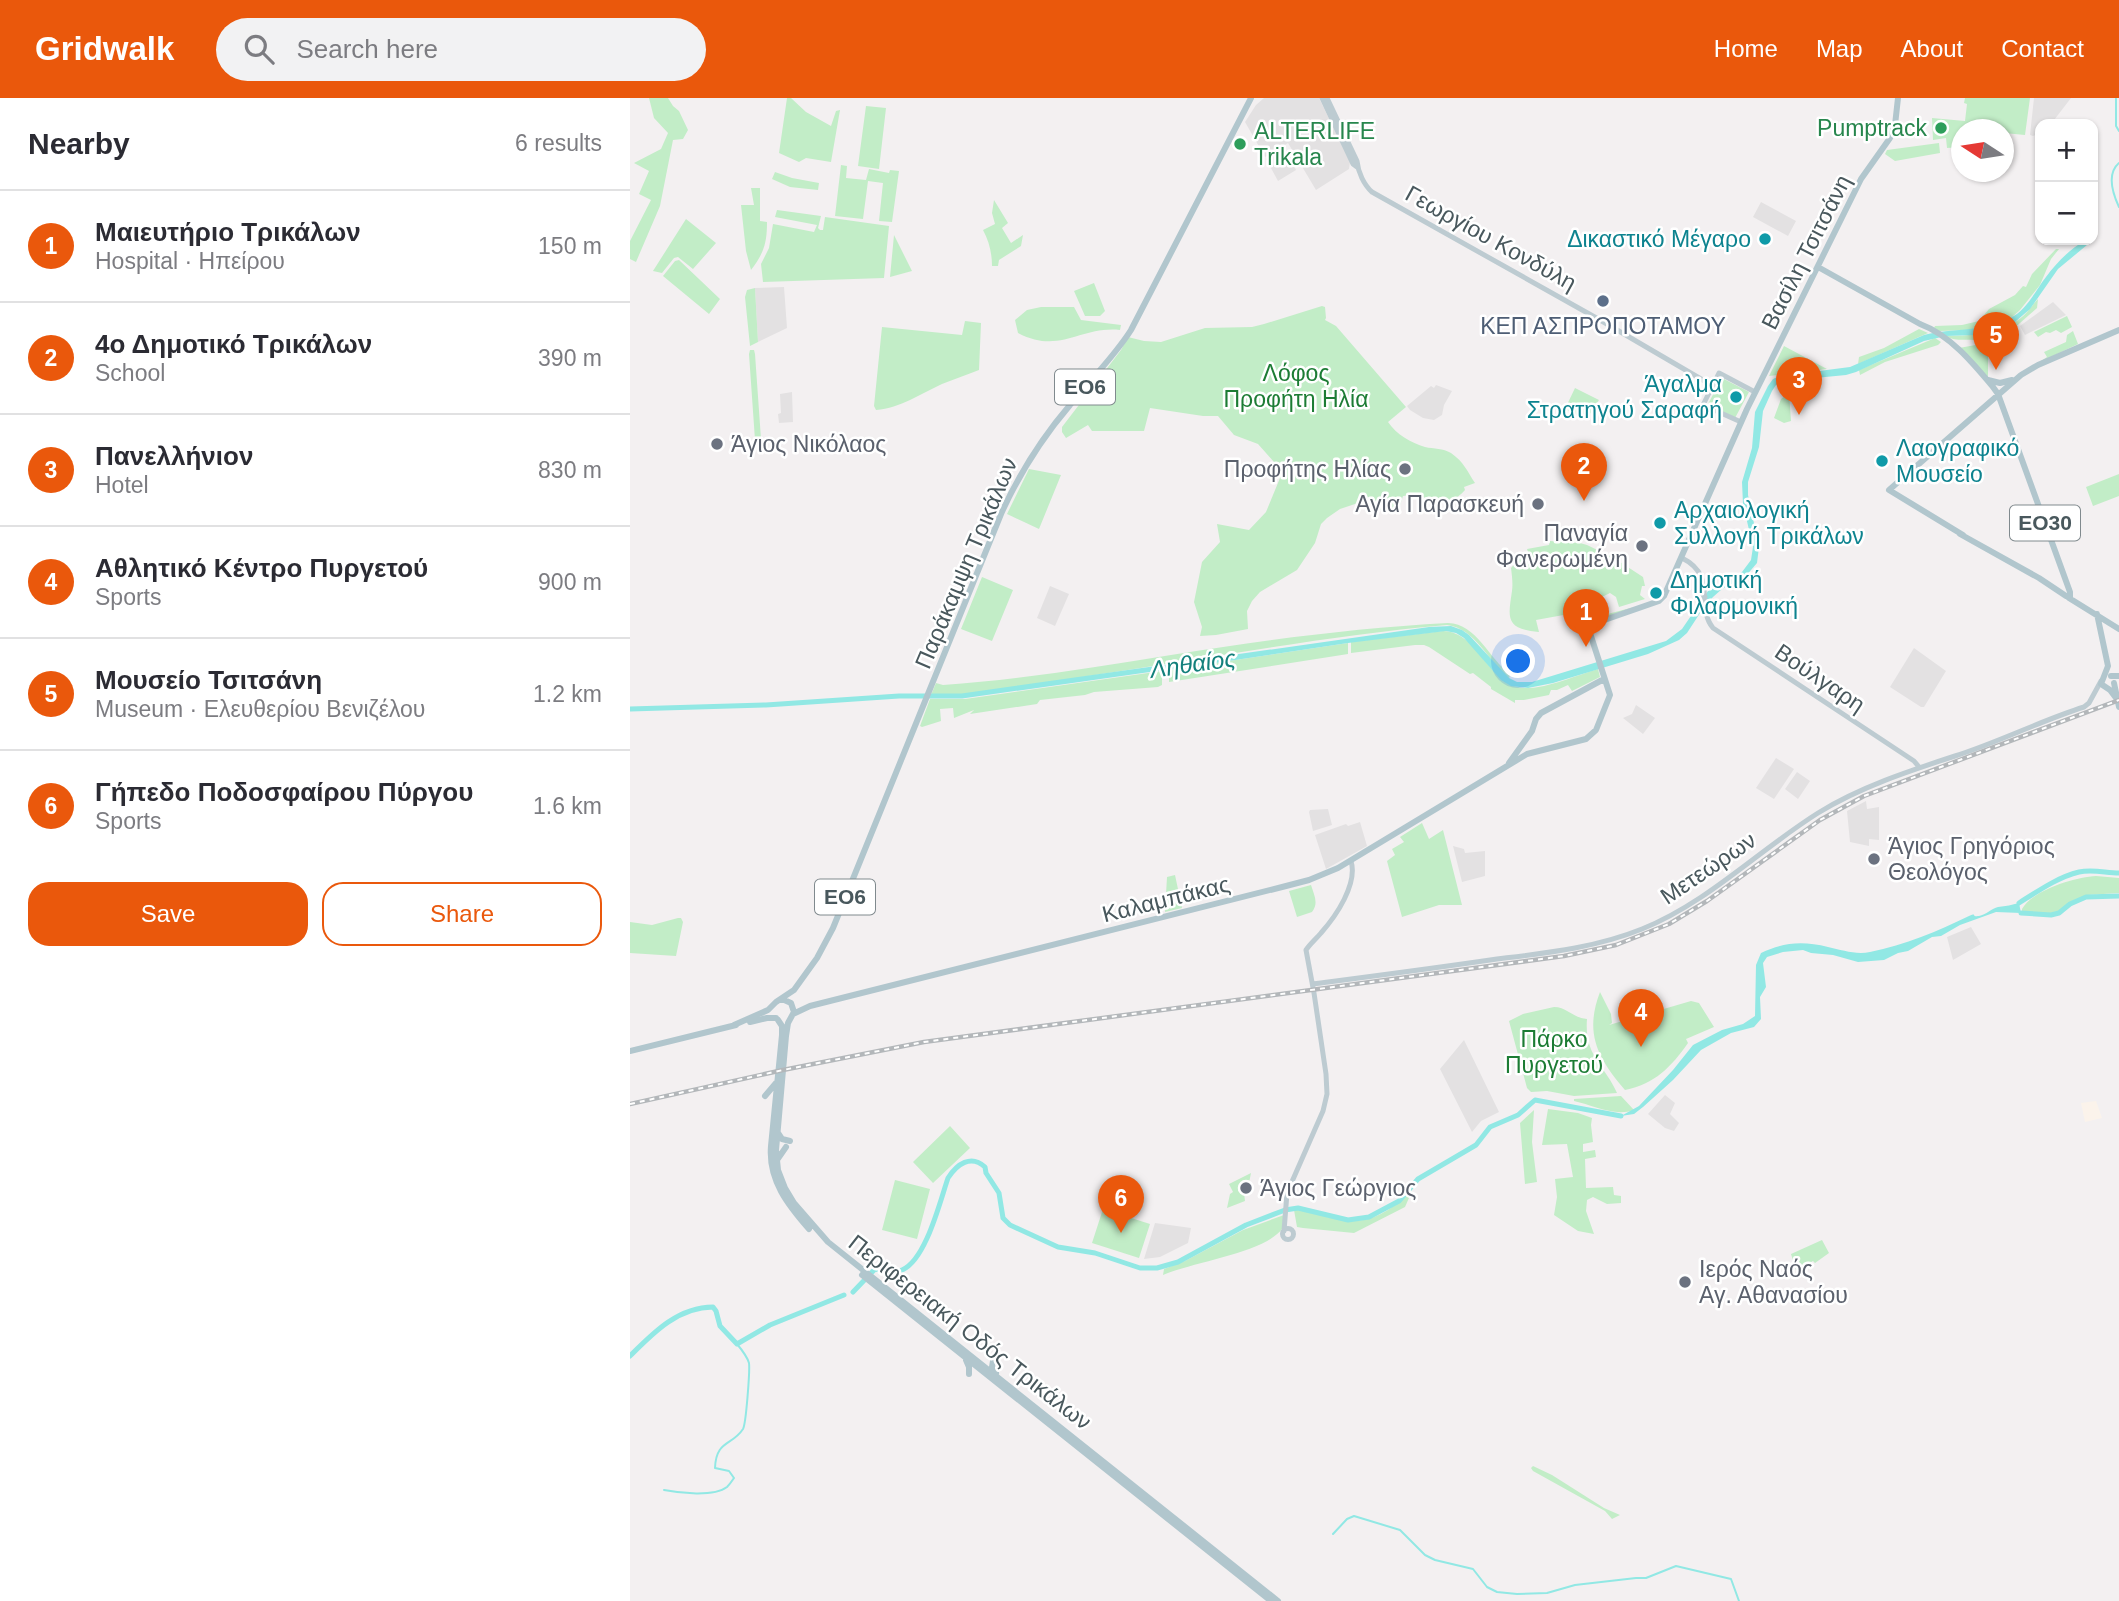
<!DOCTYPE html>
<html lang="en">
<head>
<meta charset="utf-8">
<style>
	body { margin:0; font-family:Arial,sans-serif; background:#f2f2f3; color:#2b2b33 }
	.controls { position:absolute; right:21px; top:21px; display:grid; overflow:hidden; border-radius:14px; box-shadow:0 2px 5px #0004 }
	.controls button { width:63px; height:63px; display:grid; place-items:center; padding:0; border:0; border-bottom:2px solid #e1e1e2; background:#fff; color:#2b2b33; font:35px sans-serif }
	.compass { position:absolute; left:1321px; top:21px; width:63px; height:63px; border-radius:50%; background:#fff; box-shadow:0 2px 5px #0004; rotate:282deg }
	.you { position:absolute; left:889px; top:564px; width:24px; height:24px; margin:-18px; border:5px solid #fff; border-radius:50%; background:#1a73e8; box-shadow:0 0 0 10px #1a73e833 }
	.badge { display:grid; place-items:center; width:46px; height:46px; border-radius:50%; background:#ea580c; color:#fff; font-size:23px; font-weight:700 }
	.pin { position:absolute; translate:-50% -58px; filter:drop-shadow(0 2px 4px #0008) }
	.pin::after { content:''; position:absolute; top:37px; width:24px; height:21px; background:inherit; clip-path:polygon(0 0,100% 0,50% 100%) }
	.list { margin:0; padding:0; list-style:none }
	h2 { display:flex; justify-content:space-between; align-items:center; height:91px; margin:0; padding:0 28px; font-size:30px }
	h2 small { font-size:23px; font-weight:400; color:#7c7c81 }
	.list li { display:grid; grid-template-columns:46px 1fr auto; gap:21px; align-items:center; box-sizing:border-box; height:112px; padding:0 28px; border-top:2px solid #e1e1e2 }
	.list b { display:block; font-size:26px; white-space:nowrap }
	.list p { margin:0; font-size:23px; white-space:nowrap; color:#7c7c81 }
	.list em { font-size:23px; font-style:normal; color:#7c7c81 }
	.actions { display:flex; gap:14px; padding:21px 28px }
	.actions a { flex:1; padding:16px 0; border:2px solid #ea580c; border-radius:21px; text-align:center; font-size:24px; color:#ea580c }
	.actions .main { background:#ea580c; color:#fff }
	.icon { flex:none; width:38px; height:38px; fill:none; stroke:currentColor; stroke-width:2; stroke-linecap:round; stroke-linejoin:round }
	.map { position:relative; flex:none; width:1489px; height:1503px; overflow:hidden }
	header { display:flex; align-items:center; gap:42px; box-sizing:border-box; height:98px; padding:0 35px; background:#ea580c; color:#fff }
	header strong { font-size:33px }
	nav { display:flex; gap:38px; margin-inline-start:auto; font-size:24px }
	.search { width:490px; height:63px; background:#f2f2f3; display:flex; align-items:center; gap:18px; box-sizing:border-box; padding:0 24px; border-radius:38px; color:#7c7c81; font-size:26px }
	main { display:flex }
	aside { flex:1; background:#fff }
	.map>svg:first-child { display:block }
	.commercial { fill:#fbf3eb }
	.education { fill:#e3e1e2 }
	.green { fill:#c2edc7 }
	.water { fill:#91e8e4 }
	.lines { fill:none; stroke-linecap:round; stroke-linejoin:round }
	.stream { stroke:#91e8e4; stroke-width:2 }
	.river { stroke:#91e8e4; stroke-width:5 }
	.secondary { stroke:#bdcbd1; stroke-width:5 }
	.primary { stroke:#b1c6cd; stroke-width:6 }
	.rail-casing { stroke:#b3b7ba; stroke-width:4.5 }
	.rail { stroke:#fff; stroke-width:2; stroke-dasharray:5; stroke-linecap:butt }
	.leisure-dot { fill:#2e9e5b; stroke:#fff; stroke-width:2.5 }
	.culture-dot { fill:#0f9aa8; stroke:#fff; stroke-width:2.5 }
	.service-dot { fill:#5c6f8a; stroke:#fff; stroke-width:2.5 }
	.worship-dot { fill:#6b7280; stroke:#fff; stroke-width:2.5 }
	.labels { text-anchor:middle; stroke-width:5; stroke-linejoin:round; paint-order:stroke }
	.shield { fill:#fff; stroke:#808a8e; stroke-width:2 }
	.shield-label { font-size:21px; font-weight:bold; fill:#49585d }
	.leisure-label { font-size:23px; fill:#27864d; stroke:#fff; text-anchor:end }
	.street-label { font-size:23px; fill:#49585d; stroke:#fff }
	.culture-label { font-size:23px; fill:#0d838f; stroke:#fff; text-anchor:start }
	.service-label { font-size:23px; fill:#4e5e75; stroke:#fff }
	.park-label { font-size:23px; fill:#1c7c34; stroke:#fff }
	.worship-label { font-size:23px; fill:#5b616d; stroke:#fff; text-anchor:start }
	.water-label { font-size:24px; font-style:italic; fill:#13807c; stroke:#fff }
</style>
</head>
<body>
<header>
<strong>Gridwalk</strong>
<div class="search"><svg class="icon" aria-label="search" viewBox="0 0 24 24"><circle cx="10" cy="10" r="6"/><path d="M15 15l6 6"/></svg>Search here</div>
<nav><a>Home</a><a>Map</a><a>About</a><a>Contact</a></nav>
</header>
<main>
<aside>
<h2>Nearby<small>6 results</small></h2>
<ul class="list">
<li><span class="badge">1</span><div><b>Μαιευτήριο Τρικάλων</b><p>Hospital · Ηπείρου</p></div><em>150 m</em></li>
<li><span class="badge">2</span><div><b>4ο Δημοτικό Τρικάλων</b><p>School</p></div><em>390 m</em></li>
<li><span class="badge">3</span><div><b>Πανελλήνιον</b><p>Hotel</p></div><em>830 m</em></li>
<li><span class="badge">4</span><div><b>Αθλητικό Κέντρο Πυργετού</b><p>Sports</p></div><em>900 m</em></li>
<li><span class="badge">5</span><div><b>Μουσείο Τσιτσάνη</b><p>Museum · Ελευθερίου Βενιζέλου</p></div><em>1.2 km</em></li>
<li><span class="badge">6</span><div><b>Γήπεδο Ποδοσφαίρου Πύργου</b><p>Sports</p></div><em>1.6 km</em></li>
</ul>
<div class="actions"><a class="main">Save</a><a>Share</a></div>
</aside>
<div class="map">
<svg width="1489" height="1503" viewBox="0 0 1489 1503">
	<rect width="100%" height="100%" fill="#f3f0f1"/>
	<path class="commercial" d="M1466 1003 1472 1020 1455 1024 1451 1005Z"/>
	<path class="education" d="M634 0H689L720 64 719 71 686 92 658 45 635 59 615 24 626 7Z
		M1404 0H1441L1421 26H1410V35L1403 38 1400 37Z
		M654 50 666 72 648 83 636 61Z
		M1131 104 1166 123 1158 138 1123 119Z
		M154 189 157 230 128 244 125 190Z
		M1423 204 1436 217 1395 237 1390 228Z
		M806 287 822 293 814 307 812 317 804 322 793 320 780 312 777 308 801 288 804 290Z
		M162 294 163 324 149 325 148 316 151 315 150 296Z
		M420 488 439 496 425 528 407 520Z
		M1284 550 1316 573 1294 609H1291L1260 589Z
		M1006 607 1025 620 1013 636 993 620 1002 616Z
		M1146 660 1164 671 1144 701 1126 690Z
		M1167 674 1180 683 1168 701 1155 691Z
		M1236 703 1237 711 1249 709V742L1239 741V748L1220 744 1217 713Z
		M698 711 702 727 683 733 679 714 680 712Z
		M730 724 737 748 696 771 685 737 716 726 718 728Z
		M823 748 834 751 835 755 855 753V778L832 784Z
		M1341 829 1351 846 1323 862 1317 839Z
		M834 942 869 1014 851 1023 842 1034 810 971Z
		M1035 997 1045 1005 1040 1016 1049 1025 1044 1033 1035 1030 1018 1016Z
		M525 1125 561 1130 558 1145 530 1159 514 1161Z"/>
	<path class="green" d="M19 0H38L43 8 49 13 58 32 53 41 43 42 30 108 6 164 0 161V143L21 102 9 96 19 73 4 65 31 51 38 35 24 20Z
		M157 0H161L176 14 201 28 206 13 210 12 201 64 176 60 169 64 149 55Z
		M1335 0H1400L1395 37 1374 35V32L1331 31V49L1317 50 1316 40 1303 42 1302 20 1335 23 1337 6 1334 5Z
		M236 8 256 10 249 71 228 68Z
		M1309 45 1310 55 1265 63 1255 56 1257 52Z
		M211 67 217 68 216 80 236 82 239 71 259 75 260 72 269 73 262 124 249 123 253 85 238 83 233 121 205 118Z
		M145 74 162 80 189 85 188 92 160 89 142 81Z
		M121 90H130V123L137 124C137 145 134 155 121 172L116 153 111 107H124Z
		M364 102 378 125 372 130 381 145 393 137 391 148 369 162 368 168H362C362 155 359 143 353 132L365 126 362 115Z
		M147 112 191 118 188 130 190 132H193L195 119 259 128 254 180 133 184 131 166 139 150 143 126 184 134 187 127 145 119Z
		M56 121 86 145 63 171 48 159 44 160 32 175 23 173Z
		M264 137 282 173 260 179Z
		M1426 151H1429L1421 161 1410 187 1390 212 1381 220 1341 232 1309 233 1304 230 1305 228 1332 227 1349 223 1359 211 1385 197 1393 188 1396 189 1402 176Z
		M49 162 90 201 79 216 33 178 45 163Z
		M464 185 475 213 470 218H455L444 193Z
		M125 190 128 244 120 248 115 199 117 192Z
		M1408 201 1407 210 1399 217 1372 241 1358 245V280L1329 250 1351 246V244C1339 239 1327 245 1316 238 1339 238 1369 236 1388 222 1397 216 1401 208 1408 201Z
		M692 208 695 209 696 220 695 222 706 228 776 309 758 324C766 336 781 345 795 349 804 351 813 350 821 355 834 364 837 373 845 385L834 389 835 392C831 397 825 400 820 405L783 397 773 398 769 410 749 412 728 405 710 411 697 420 691 426 685 445 667 472 630 494 622 503 617 513 618 531 586 537 570 538 572 529 564 504 572 464 590 444 587 426 619 432 636 414 650 380 644 364 628 346 604 337 588 318H573L520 310 514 333H462L458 327 436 340 432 334V329L491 252 498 239 514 243 531 244 575 230 622 229 634 226Z
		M411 209H444L451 222 491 227 490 232C450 228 430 257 388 235L385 222 397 212Z
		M1437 218 1442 229 1431 235 1426 232 1420 235 1416 234 1408 239 1404 234Z
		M335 223 351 225 349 272C337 277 324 281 312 286 290 296 271 310 246 312L244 308 252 229 332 237Z
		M1289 231 1298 235 1228 266 1229 259 1254 250Z
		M1443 233 1448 246 1408 265 1417 259 1414 254 1436 244 1437 237Z
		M1305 240 1311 244 1308 247 1255 264 1230 277 1229 272Z
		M1154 248 1197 271 1139 278Z
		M120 252H124L125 256 131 341 128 345 125 342 119 256Z
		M1092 280 1119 294 1105 320 1078 306Z
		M945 290 969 302 956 322 935 311Z
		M1159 295 1161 323 1154 325 1144 320 1151 301Z
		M399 371 431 377 409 431 377 416Z
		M1489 376V398L1463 408 1456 389Z
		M920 443 950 445 957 447 984 460 1013 479 1015 488H1012L1010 497 1015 501 989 509 986 499 980 495 966 502 963 510 966 516 974 517 1004 509 972 521 966 516 953 521 950 514 906 522 909 534C875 531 878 520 882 493 883 485 882 478 881 470L890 460 898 454 897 451 919 447Z
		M352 479 383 492 362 543 331 531Z
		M818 525C847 526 859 561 880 576L879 581C859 564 845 530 817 527 701 537 581 560 465 577 414 585 352 599 301 597L306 585 313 587C390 582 465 569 541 557 633 542 725 530 818 525Z
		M813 533C850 534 857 588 895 590 916 591 947 577 968 571L970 579 942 593 938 587 927 592H921L919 597 894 602H885V605L861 591V589L843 575 840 576 799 549 794 547H785L721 555V544Z
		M718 545V556L539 584V572Z
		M532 573V587L528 589 464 594 455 597 410 602 407 606 340 616 344 612 324 620 323 610 310 611 311 623 292 629 290 628 300 601H335Z
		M792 725 799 741 813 732 832 807H809L772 819 757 763 765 757 762 751 774 744 770 739Z
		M545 777 552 810 535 814 537 779Z
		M1466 778 1489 780V795L1457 797 1421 817 1398 816 1392 814V811C1403 792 1445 779 1466 778Z
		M681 787C684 797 689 805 682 814L667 819 659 793Z
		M48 820H51L53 824 46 858 0 855V824L22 827Z
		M970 894 981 916 982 925 979 927 1061 903 1069 905 1084 929 1056 941 1058 945C1041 969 1025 986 995 992 968 960 954 936 970 894Z
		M924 909C937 909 943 920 957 921 954 958 975 967 987 995L944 998 917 993 901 994 897 990 879 923 893 916Z
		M991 998 1004 1012C984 1019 963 1007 944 1003V1001Z
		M918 1011 948 1015 962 1020 961 1027 963 1044 953 1046V1054L965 1052 966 1059 955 1061 956 1090 983 1089 984 1097 991 1098V1105L977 1106 963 1099 957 1102 956 1113 964 1136 948 1133 924 1117 927 1099 925 1081 943 1079 937 1046 912 1047Z
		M904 1012 902 1044 907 1084 895 1086 890 1025Z
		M320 1028 340 1050 303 1085 283 1064Z
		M621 1075 619 1085H610L608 1093 614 1095 615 1103 597 1110 600 1096 603 1094 599 1086Z
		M265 1082 300 1091 287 1141 252 1132Z
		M782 1093 775 1109 724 1135 673 1130 667 1129 664 1112 665 1111C720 1124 736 1135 782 1093Z
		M473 1111 520 1126 509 1160 462 1145Z
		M654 1117 652 1131C634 1155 562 1164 533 1177L534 1171 555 1163 613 1132Z
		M1192 1142 1199 1155 1185 1165 1183 1163 1166 1172 1161 1156Z
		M903 1368 922 1377 974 1410 990 1417 982 1421 975 1413 903 1373 901 1370Z"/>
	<path class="water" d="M1456 142H1463L1428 171 1400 211 1385 224 1346 237 1316 238 1294 243 1226 274 1216 277 1154 283 1146 287 1142 293 1133 313 1129 349 1118 384V397L1129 449 1127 465 1115 479 1092 491 1083 499 1074 509 1057 535 1049 542 1018 556 923 585 898 590 881 588 871 582 834 540 826 535 816 533 718 545 539 572V566L799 529 821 528 832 532 839 537 879 580 887 584H902L1036 543 1052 531 1078 493 1112 474 1121 462 1123 449 1113 406 1112 384 1122 350 1125 314 1138 288 1143 281 1150 278 1220 269 1294 237C1322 230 1353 234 1380 220 1397 212 1405 193 1416 179 1427 164 1440 151 1456 142Z
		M1389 805 1391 815 1366 814 1330 827 1311 838 1302 839 1278 853 1268 855 1254 862 1228 864 1203 857 1181 855 1173 852 1153 854 1137 859 1133 865 1136 889 1130 899 1131 921 1124 929 1101 935 1071 952 1043 982 1013 1009 1004 1016 991 1018 1009 1008 1043 972 1063 947 1092 932 1113 926 1125 918 1126 867 1131 855C1154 844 1173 843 1198 849 1212 852 1226 857 1240 854 1275 847 1308 833 1339 818 1348 814 1340 819 1349 818 1356 817 1362 810 1368 809 1376 808 1382 807 1389 805Z"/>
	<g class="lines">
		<path class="stream" d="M1486 0V28L1489 33
			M1489 65C1476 76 1483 96 1489 109
			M34 1392C49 1395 84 1399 97 1389 100 1386 102 1383 104 1380L99 1373 85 1370C86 1342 102 1348 113 1331 116 1326 120 1273 119 1265 117 1258 112 1252 107 1246
			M703 1436 717 1421 724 1418 770 1432 795 1457 805 1462 843 1471 857 1489 867 1494 887 1496 917 1495 945 1487 1006 1480H1016L1046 1468 1101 1481 1109 1503"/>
		<path class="river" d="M0 611 136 607 269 598H332L544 568
			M1389 805C1408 793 1428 779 1449 774 1463 771 1476 775 1489 775
			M1391 815 1421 817 1429 815 1440 806 1456 799 1489 798
			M223 1194 245 1171C253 1172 263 1176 272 1172 296 1162 310 1103 318 1080 327 1066 341 1056 355 1069L356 1075 369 1095 373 1120 380 1127 428 1149 465 1155 510 1170H527L548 1164 616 1127 655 1112 668 1110 718 1122 739 1119 769 1103 788 1081 846 1047 860 1029 888 1017 905 1002 991 1018
			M0 1258C23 1235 48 1209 83 1209L86 1213 90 1228 107 1246 140 1227 214 1197"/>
		<path class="secondary" d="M692 0 723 66 727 69
			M697 0 727 63C728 74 734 87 742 94L970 222 1083 288
			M1111 324 1073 307 1089 275 1125 294
			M1052 460C1088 478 1065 508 1083 530L1284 663 1289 669
			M1065 495 1075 499
			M683 886C744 878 806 870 867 861 916 855 965 850 1012 831 1077 805 1129 752 1188 715 1230 689 1279 673 1325 658 1369 644 1410 623 1454 609L1459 605 1471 583
			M652.5 1136a5.5 5.5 0 1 1 11 0a5.5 5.5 0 1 1-11 0Z
			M654 1133 657 1095 693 1013 697 996 696 976 684 895 676 852C680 846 686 841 691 835 706 818 728 786 721 763"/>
		<path class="primary" d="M1188 169 1290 226C1320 237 1343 265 1363 289L1368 296 1440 494V500
			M1358 282 1370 285 1382 282
			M1330 436 1409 480 1436 498
			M1333 437 1259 392 1391 277 1408 267 1489 232
			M1439 500 1489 531
			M1467 516 1478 568 1471 586 1480 592 1486 600
			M959 532 960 527 1029 503 1034 498 1117 311 1231 81 1260 40 1265 27 1268 0
			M1481 578H1489
			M1484 585 1489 609
			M879 665 902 633 906 621 911 615 974 581
			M152 901 161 905 164 914 158 925 156 938 146 1052 148 1072 155 1090 164 1105 198 1144 648 1503
			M163 916 180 908 656 788 679 782 708 770 897 656 956 641 966 632 980 597 959 532
			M148 922 152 928V937L141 1048C138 1082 158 1107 179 1131
			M120 924 137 920H146
			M104 927 138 912 146 904 164 892 187 860 203 830 371 416C389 376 411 341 440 307 460 282 484 259 501 232L621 0
			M0 953 106 927
			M135 998 146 985
			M148 1035 152 1041 160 1043
			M147 1062 156 1049
			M232 1177 641 1503
			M336 1262 339 1269V1276
			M363 1263 362 1269 366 1275"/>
		<g class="rail-casing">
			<path id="rail" d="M0 1006 153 972 294 944 934 858 986 847 1039 826 1077 803 1190 722 1234 698 1489 602"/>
		</g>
		<use href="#rail" class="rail"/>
	</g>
	<g class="leisure-dot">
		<circle cx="1311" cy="30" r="7"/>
		<circle cx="610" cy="46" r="7"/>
	</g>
	<g class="culture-dot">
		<circle cx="1135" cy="141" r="7"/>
		<circle cx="1106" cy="299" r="7"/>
		<circle cx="1252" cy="363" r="7"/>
		<circle cx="1030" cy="425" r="7"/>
		<circle cx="1026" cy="495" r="7"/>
	</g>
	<circle class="service-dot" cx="973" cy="203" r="7"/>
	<g class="worship-dot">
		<circle cx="87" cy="346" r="7"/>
		<circle cx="775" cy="371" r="7"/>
		<circle cx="908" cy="406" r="7"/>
		<circle cx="1012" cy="448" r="7"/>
		<circle cx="1244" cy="761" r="7"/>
		<circle cx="616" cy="1090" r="7"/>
		<circle cx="1055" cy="1184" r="7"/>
	</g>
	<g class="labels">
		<g class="shield">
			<rect x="425" y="271.5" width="60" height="35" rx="5"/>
			<rect x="1380" y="407.5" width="70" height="35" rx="5"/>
			<rect x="185" y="781.5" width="60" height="35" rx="5"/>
		</g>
		<g class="shield-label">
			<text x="455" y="296">ΕΟ6</text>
			<text x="1415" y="432">ΕΟ30</text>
			<text x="215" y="806">ΕΟ6</text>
		</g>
		<g class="leisure-label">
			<text x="1297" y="38">Pumptrack</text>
			<text x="624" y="41" text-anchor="start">ALTERLIFE<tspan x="624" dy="26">Trikala</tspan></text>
		</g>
		<g class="street-label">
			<text transform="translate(861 140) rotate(29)" y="8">Γεωργίου Κονδύλη</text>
			<text transform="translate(1176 154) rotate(-63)" y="8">Βασίλη Τσιτσάνη</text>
			<text transform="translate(336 465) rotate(-67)" y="8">Παράκαμψη Τρικάλων</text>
			<text transform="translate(1190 580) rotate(34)" y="8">Βούλγαρη</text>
			<text transform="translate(1078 770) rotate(-34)" y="8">Μετεώρων</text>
			<text transform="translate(536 801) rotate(-14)" y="8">Καλαμπάκας</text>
			<text transform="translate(340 1234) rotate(38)" y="8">Περιφερειακή Οδός Τρικάλων</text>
		</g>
		<g class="culture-label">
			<text x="1121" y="149" text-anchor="end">Δικαστικό Μέγαρο</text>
			<text x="1092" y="294" text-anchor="end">Άγαλμα<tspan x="1092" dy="26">Στρατηγού Σαραφή</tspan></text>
			<text x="1266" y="358">Λαογραφικό<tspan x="1266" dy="26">Μουσείο</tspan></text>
			<text x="1044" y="420">Αρχαιολογική<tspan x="1044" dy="26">Συλλογή Τρικάλων</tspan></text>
			<text x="1040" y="490">Δημοτική<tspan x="1040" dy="26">Φιλαρμονική</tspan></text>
		</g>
		<g class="service-label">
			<text x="973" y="236">ΚΕΠ ΑΣΠΡΟΠΟΤΑΜΟΥ</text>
		</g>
		<g class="park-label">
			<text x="666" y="283">Λόφος<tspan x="666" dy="26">Προφήτη Ηλία</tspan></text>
			<text x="924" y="949">Πάρκο<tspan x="924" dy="26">Πυργετού</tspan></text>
		</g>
		<g class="worship-label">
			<text x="101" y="354">Άγιος Νικόλαος</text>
			<text x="761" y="379" text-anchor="end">Προφήτης Ηλίας</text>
			<text x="894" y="414" text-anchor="end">Αγία Παρασκευή</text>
			<text x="998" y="443" text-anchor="end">Παναγία<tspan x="998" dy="26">Φανερωμένη</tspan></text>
			<text x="1258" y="756">Άγιος Γρηγόριος<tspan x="1258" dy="26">Θεολόγος</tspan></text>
			<text x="630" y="1098">Άγιος Γεώργιος</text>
			<text x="1069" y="1179">Ιερός Ναός<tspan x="1069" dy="26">Αγ. Αθανασίου</tspan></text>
		</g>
		<g class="water-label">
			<text transform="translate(563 566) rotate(-8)" y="8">Ληθαίος</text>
		</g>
	</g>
</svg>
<div class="controls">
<button>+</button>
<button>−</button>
</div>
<svg class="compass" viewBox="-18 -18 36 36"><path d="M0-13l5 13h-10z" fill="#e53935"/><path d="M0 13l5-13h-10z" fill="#7c7c81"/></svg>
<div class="you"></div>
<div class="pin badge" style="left:956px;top:549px">1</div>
<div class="pin badge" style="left:954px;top:403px">2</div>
<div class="pin badge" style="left:1169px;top:317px">3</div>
<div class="pin badge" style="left:1011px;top:949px">4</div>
<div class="pin badge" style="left:1366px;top:272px">5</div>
<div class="pin badge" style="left:491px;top:1135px">6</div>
</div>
</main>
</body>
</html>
